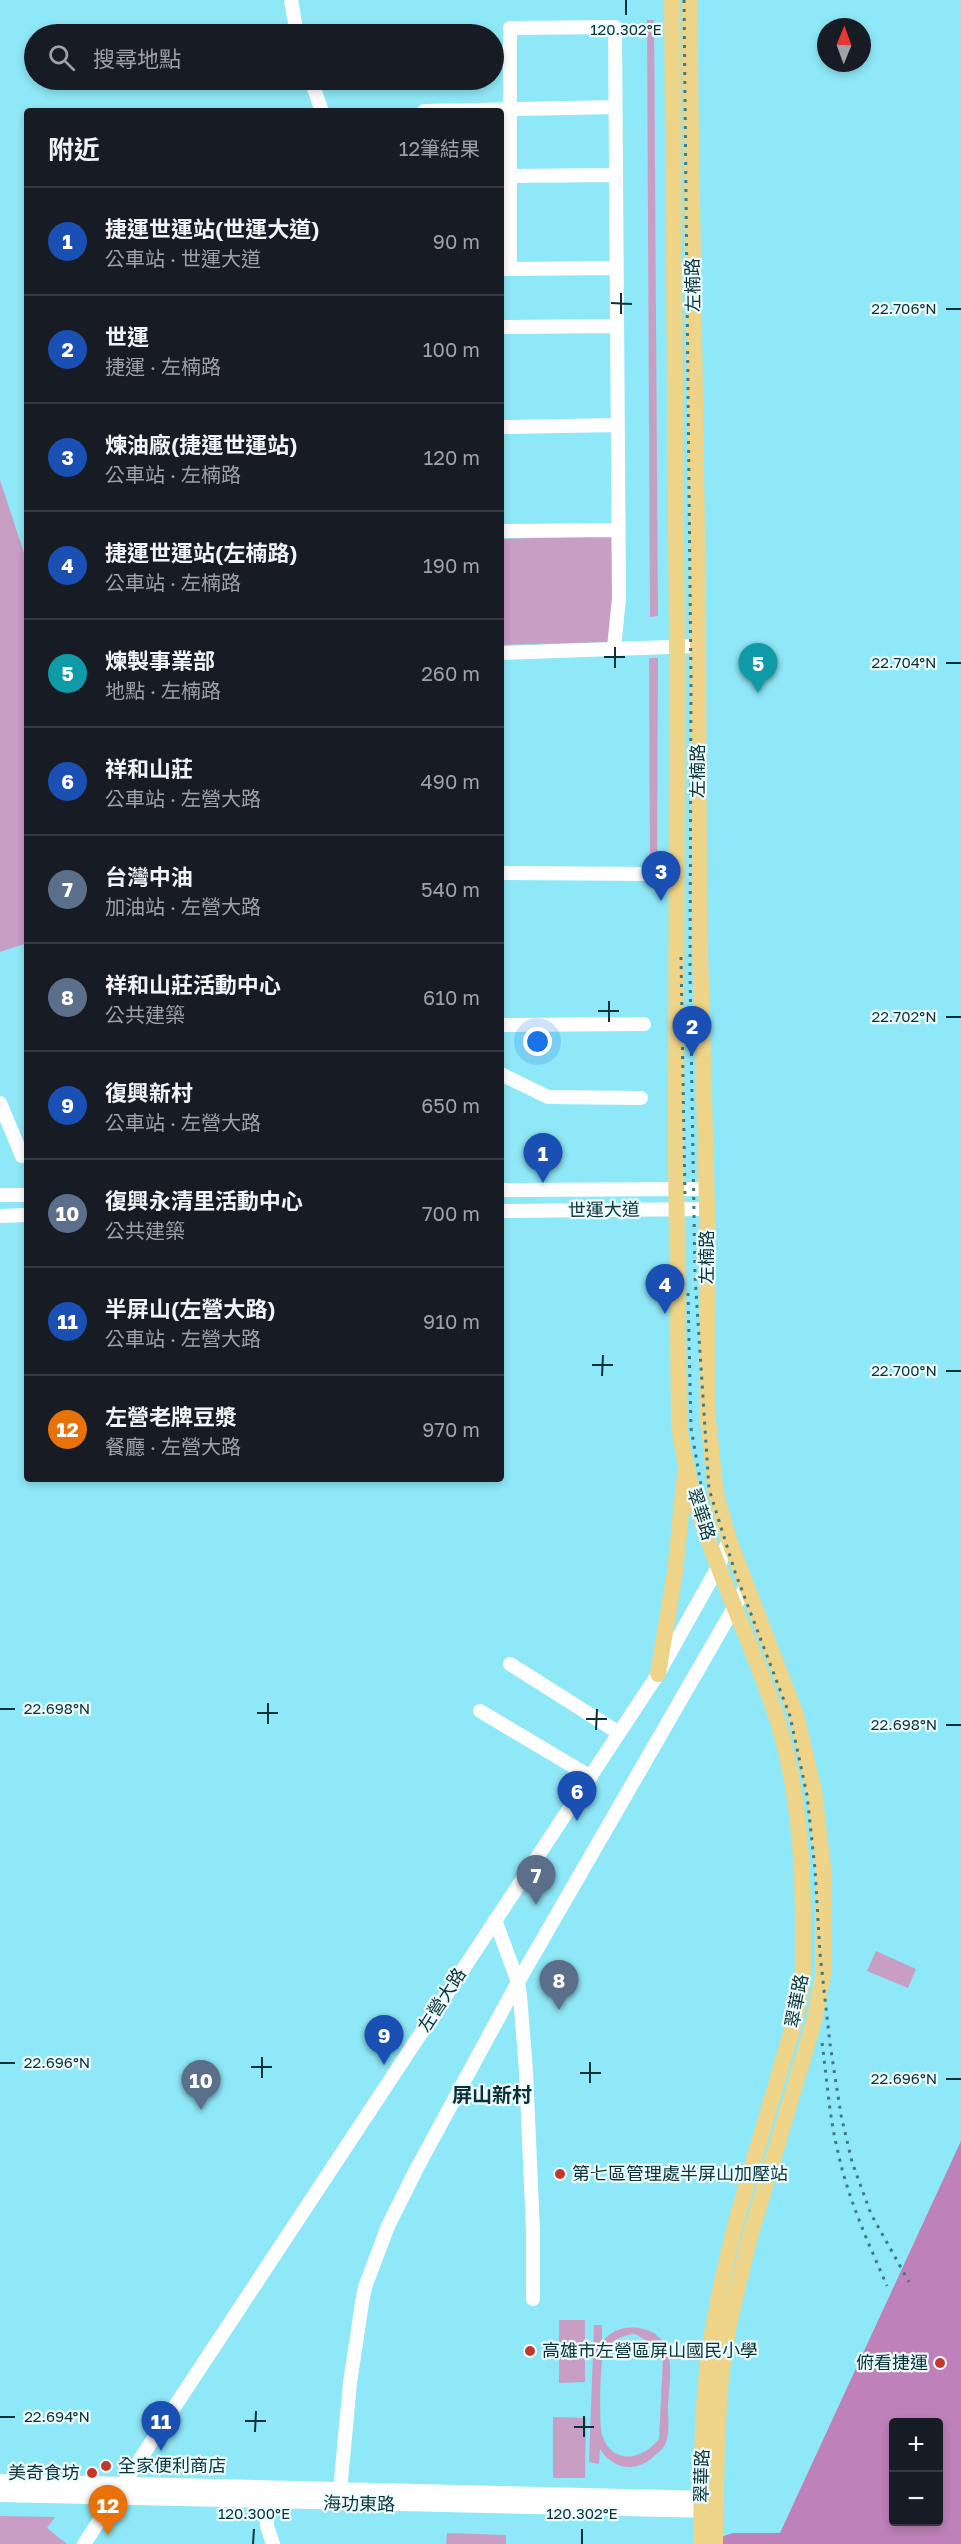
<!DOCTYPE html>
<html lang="zh-TW">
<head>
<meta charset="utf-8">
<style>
	body { margin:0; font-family:"Golos Text","Noto Sans TC",sans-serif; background:#242831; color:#f1f3f6 }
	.controls { position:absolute; right:18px; bottom:18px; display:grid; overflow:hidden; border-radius:6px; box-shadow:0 3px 9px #0003 }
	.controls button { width:54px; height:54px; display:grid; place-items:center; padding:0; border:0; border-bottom:2px solid #363941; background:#171b24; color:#f1f3f6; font:30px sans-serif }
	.compass { position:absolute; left:817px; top:18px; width:54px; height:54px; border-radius:50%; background:#171b24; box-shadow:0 3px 9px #0003; rotate:1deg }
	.you { position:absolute; left:538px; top:1042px; width:21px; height:21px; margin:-15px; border:4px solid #fff; border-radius:50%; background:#1a73e8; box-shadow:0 0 0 9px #1a73e833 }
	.badge { display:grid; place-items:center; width:39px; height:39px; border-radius:50%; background:#0b8043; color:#fff; font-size:20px; font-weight:700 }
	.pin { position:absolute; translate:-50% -50px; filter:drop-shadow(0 2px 3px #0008) }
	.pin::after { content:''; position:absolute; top:32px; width:21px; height:18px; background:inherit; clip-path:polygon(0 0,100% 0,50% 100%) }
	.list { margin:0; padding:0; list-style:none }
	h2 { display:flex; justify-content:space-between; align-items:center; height:78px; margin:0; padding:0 24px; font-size:26px }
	h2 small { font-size:20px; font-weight:400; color:#9ea1a6 }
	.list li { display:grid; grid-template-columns:39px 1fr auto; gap:18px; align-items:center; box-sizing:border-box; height:108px; padding:0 24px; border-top:2px solid #363941 }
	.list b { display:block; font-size:22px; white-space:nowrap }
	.list p { margin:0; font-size:20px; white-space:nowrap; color:#9ea1a6 }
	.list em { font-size:20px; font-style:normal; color:#9ea1a6 }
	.icon { flex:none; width:33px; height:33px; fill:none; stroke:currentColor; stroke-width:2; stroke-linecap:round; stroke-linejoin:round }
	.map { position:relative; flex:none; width:961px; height:2544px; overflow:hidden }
	.search { position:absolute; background:#171b24; box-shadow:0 3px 9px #0003; left:24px; top:24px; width:480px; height:66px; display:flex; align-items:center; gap:15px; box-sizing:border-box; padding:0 21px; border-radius:33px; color:#9ea1a6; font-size:22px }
	.panel { position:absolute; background:#171b24; box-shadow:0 3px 9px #0003; left:24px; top:108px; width:480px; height:1374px; border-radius:6px }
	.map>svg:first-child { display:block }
	.green { fill:#c99ec5; fill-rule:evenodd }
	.forest { fill:#be81b9; fill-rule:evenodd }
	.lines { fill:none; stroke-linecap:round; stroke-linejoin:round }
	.minor { stroke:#fff; stroke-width:14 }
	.major { stroke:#eed488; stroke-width:16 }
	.rail { stroke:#3f7a84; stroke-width:3; stroke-dasharray:3 6; stroke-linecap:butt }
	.ticks { fill:none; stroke:#0a3238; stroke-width:2 }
	.poi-dot { fill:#c4372a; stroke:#ecfcff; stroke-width:2 }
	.labels { text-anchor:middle; stroke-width:4.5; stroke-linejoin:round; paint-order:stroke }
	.street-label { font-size:18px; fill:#0a3238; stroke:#ecfcff }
	.poi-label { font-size:18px; fill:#0a3238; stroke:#ecfcff; text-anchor:start }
	.neighbourhood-label { font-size:20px; font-weight:bold; fill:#0a3238; stroke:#ecfcff }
	.ticks-label { font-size:15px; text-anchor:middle; fill:#0a3238; stroke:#ecfcff; stroke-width:4.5; stroke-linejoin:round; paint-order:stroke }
</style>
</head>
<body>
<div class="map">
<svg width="961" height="2544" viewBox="0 0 961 2544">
	<rect width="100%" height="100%" fill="#8fe8f7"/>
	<path class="green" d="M647 20H654L658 616 650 617Z
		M0 480 27 562V943L0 952Z
		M611 536 614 593 609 642 501 645V539Z
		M649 658H658L657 863 650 862Z
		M876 1951 916 1969 908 1988 867 1971Z
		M559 2320H585V2382L559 2383Z
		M594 2325H602V2342C612 2330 623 2326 639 2328 679 2335 670 2375 668 2405 668 2416 670 2431 666 2442 664 2449 656 2454 651 2459 632 2473 612 2468 600 2449L599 2464 589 2462ZM635 2334 654 2345 663 2358 659 2439C642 2460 613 2466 602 2435 599 2427 600 2366 603 2356 606 2342 622 2335 635 2334Z
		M553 2417 586 2418 585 2478H553Z
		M0 2516 55 2517 47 2528 67 2544H0Z
		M447 2533 506 2535V2544H446Z"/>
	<path class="forest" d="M961 2141V2544H718V2538L733 2533H780ZM894 2422H938V2522H894Z"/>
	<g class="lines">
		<path class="minor" d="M291 0 297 34
			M311 80 322 111
			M424 111 615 107
			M503 176 616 175
			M501 269 616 268
			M510 269V28L615 27 619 598 614 648
			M501 327 616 326
			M501 427 616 425
			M501 531 617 530
			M501 653 698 646
			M501 873 654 874
			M501 1025 644 1024
			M501 1074 548 1097 641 1098
			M0 1103 22 1156H27
			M501 1190 707 1189
			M0 1195H27
			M501 1211 707 1209
			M0 1216 27 1215
			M510 1664 619 1733
			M480 1711 591 1777
			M495 1920 518 1982 520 1996 526 2071 533 2231V2299
			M0 2481 712 2498
			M266 2494 267 2526 273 2544
			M0 2495 712 2511
			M342 2503 341 2480 350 2383 362 2303 365 2287 388 2226 417 2168 518 1982 747 1585
			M84 2544 658 1674 718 1567 729 1540"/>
		<path class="major" d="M672 0 677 646 676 1159 679 1424C691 1527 746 1621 777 1719 802 1797 804 1885 803 1966 803 2000 790 2035 781 2067 765 2123 748 2178 733 2234 722 2279 712 2325 707 2371 701 2428 702 2486 701 2544
			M689 0 698 599 699 916 708 1243 707 1411 716 1495 729 1540 796 1715 814 1791 823 1867V1975L814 2021 749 2240 729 2324 721 2375 717 2439 715 2544
			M658 1674 675 1572 685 1473"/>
		<path class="rail" d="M684 0 691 681 690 973 695 1276 709 1489 735 1572 790 1716 807 1795 815 1869 820 1954 830 2044 841 2115 852 2162 871 2214 909 2282
			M681 957 685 1197
			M688 1293 691 1428 703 1496
			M822 2043C827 2079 829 2116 838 2152 848 2199 868 2242 887 2286"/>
	</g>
	<path class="ticks" d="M626 15V0M611 303 632 304M946 309H961M621 314V293M604 657H625M946 663H961M615 668V647M598 1011H619M946 1017H961M609 1022V1001M592 1365H613M946 1371H961M602 1376 603 1355M0 1709H15M257 1713H278M586 1719H607M268 1724V1703M946 1725H961M596 1730 597 1709M0 2063H15M251 2067H272M580 2073H601M262 2078V2057M946 2079H961M590 2083V2062M0 2417H15M245 2421H266M574 2427H594M255 2432 256 2411M584 2437V2416M253 2544 254 2529M582 2544V2529"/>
	<g class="poi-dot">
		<circle cx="560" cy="2174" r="6"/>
		<circle cx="530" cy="2351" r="6"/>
		<circle cx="940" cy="2363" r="6"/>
		<circle cx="106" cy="2466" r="6"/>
		<circle cx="92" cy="2473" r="6"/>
	</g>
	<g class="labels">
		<g class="street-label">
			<text transform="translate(693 285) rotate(-91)" y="6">左楠路</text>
			<text transform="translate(698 771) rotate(-90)" y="6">左楠路</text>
			<text transform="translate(604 1210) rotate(-1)" y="6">世運大道</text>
			<text transform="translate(707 1257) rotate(-90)" y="6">左楠路</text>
			<text transform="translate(701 1514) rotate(72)" y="6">翠華路</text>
			<text transform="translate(442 2000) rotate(-57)" y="6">左營大路</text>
			<text transform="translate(797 2001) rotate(-79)" y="6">翠華路</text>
			<text transform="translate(702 2476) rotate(-89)" y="6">翠華路</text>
			<text transform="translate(359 2504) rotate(1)" y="6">海功東路</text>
		</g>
		<g class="poi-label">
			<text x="572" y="2180">第七區管理處半屏山加壓站</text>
			<text x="542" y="2357">高雄市左營區屏山國民小學</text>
			<text x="928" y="2369" text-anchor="end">俯看捷運</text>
			<text x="118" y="2472">全家便利商店</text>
			<text x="80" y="2479" text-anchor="end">美奇食坊</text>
		</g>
		<g class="neighbourhood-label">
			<text x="492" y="2102">屏山新村</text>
		</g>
	</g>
	<g class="ticks-label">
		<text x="626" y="35">120.302°E</text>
		<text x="904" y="314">22.706°N</text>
		<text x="904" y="668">22.704°N</text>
		<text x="904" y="1022">22.702°N</text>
		<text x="904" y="1376">22.700°N</text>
		<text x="57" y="1714">22.698°N</text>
		<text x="904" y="1730">22.698°N</text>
		<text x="57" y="2068">22.696°N</text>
		<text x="904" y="2084">22.696°N</text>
		<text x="57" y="2422">22.694°N</text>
		<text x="254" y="2519">120.300°E</text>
		<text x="582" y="2519">120.302°E</text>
	</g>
</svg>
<div class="controls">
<button>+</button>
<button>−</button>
</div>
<svg class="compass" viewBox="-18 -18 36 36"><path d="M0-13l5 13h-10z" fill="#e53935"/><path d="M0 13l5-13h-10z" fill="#9ea1a6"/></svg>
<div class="you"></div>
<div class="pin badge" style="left:543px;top:1183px;background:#1a4fb4">1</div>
<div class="pin badge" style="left:692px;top:1056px;background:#1a4fb4">2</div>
<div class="pin badge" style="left:661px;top:901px;background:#1a4fb4">3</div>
<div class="pin badge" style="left:665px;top:1314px;background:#1a4fb4">4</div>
<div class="pin badge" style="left:758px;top:693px;background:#0f9aa8">5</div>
<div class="pin badge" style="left:577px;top:1821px;background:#1a4fb4">6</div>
<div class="pin badge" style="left:536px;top:1905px;background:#5c6f8a">7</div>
<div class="pin badge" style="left:559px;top:2010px;background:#5c6f8a">8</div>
<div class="pin badge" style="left:384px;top:2065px;background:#1a4fb4">9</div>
<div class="pin badge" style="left:201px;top:2110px;background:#5c6f8a">10</div>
<div class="pin badge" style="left:161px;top:2451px;background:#1a4fb4">11</div>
<div class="pin badge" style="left:108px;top:2535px;background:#e8710a">12</div>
<div class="search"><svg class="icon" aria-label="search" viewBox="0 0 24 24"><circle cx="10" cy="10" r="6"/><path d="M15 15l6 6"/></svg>搜尋地點</div>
<section class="panel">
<h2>附近<small>12筆結果</small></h2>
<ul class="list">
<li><span class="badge" style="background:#1a4fb4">1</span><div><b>捷運世運站(世運大道)</b><p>公車站 · 世運大道</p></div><em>90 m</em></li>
<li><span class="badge" style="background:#1a4fb4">2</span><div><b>世運</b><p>捷運 · 左楠路</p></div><em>100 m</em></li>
<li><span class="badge" style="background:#1a4fb4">3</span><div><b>煉油廠(捷運世運站)</b><p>公車站 · 左楠路</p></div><em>120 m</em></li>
<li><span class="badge" style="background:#1a4fb4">4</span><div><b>捷運世運站(左楠路)</b><p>公車站 · 左楠路</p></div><em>190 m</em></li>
<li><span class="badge" style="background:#0f9aa8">5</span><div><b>煉製事業部</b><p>地點 · 左楠路</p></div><em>260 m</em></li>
<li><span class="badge" style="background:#1a4fb4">6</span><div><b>祥和山莊</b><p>公車站 · 左營大路</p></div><em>490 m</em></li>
<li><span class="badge" style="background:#5c6f8a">7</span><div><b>台灣中油</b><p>加油站 · 左營大路</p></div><em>540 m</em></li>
<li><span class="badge" style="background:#5c6f8a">8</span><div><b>祥和山莊活動中心</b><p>公共建築</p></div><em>610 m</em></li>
<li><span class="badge" style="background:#1a4fb4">9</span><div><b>復興新村</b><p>公車站 · 左營大路</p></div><em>650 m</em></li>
<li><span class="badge" style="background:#5c6f8a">10</span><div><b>復興永清里活動中心</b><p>公共建築</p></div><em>700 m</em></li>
<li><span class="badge" style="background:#1a4fb4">11</span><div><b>半屏山(左營大路)</b><p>公車站 · 左營大路</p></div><em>910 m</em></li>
<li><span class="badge" style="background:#e8710a">12</span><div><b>左營老牌豆漿</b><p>餐廳 · 左營大路</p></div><em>970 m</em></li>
</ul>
</section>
</div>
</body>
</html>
